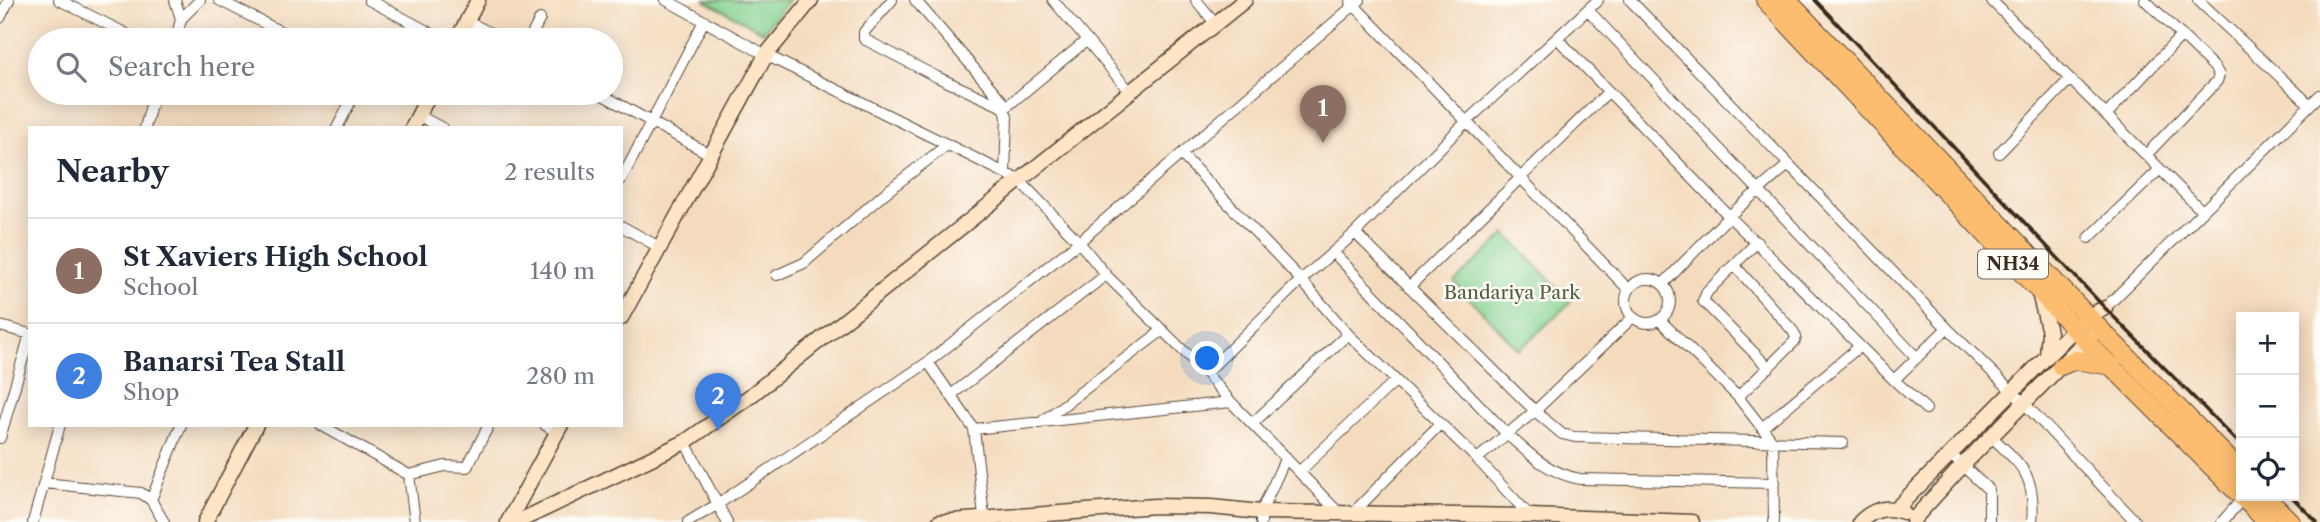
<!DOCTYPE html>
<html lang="en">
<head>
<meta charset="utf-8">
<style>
	body { margin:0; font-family:"Libre Caslon Text",serif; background:#f2f2f3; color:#1f2937 }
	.controls { position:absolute; right:21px; bottom:21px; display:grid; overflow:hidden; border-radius:0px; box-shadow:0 4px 18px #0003 }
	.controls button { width:63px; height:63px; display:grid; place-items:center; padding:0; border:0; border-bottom:2px solid #e0e1e3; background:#fff; color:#1f2937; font:35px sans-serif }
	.you { position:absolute; left:1208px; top:359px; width:24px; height:24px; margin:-18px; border:5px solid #fff; border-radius:50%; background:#1a73e8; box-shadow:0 0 0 10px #1a73e833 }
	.badge { display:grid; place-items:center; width:46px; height:46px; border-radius:50%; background:#c8321e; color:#fff; font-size:23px; font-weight:700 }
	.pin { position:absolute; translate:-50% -58px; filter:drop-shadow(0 2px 4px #0008) }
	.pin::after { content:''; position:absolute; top:37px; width:24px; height:21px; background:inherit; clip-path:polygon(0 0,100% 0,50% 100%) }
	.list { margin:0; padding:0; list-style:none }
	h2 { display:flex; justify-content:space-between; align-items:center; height:91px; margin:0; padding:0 28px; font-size:30px }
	h2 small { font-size:23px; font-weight:400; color:#747a83 }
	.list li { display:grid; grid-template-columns:46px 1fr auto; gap:21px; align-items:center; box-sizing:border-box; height:105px; padding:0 28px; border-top:2px solid #e0e1e3 }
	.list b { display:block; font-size:26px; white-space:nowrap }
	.list p { margin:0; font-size:23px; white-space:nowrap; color:#747a83 }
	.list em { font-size:23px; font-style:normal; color:#747a83 }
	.icon { flex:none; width:38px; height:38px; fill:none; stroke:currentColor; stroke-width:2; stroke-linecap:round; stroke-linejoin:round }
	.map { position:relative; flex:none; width:2320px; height:522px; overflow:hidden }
	.search { position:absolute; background:#fff; box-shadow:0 4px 18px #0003; left:28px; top:28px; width:595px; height:77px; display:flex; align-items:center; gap:18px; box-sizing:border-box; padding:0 24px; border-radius:38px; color:#747a83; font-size:26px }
	.panel { position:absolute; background:#fff; box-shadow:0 4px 18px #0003; left:28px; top:126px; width:595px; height:301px; border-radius:0px }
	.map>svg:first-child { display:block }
	.green { fill:#85d291; stroke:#607e58; stroke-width:2 }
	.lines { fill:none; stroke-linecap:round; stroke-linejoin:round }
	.street-casing { stroke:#574536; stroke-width:12 }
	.secondary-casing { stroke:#574536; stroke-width:17 }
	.highway-casing { stroke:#574536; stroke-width:20 }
	.street { stroke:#fff; stroke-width:10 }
	.secondary { stroke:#fee5c5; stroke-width:14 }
	.highway { stroke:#fcbd6f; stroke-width:18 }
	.rail { stroke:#3b2a1e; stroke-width:3.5 }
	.labels { text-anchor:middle; stroke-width:5; stroke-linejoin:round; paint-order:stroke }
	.shield { fill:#fdfcf7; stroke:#75695f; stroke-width:2 }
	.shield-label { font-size:18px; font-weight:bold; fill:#3b2a1e }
	.park-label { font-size:19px; fill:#515c40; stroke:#fdfcf7 }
</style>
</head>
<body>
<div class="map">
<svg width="2320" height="522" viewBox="0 0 2320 522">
	<rect width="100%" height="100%" fill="#fdfcf7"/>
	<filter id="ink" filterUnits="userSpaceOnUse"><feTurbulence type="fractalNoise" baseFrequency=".0143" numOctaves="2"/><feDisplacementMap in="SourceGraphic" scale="14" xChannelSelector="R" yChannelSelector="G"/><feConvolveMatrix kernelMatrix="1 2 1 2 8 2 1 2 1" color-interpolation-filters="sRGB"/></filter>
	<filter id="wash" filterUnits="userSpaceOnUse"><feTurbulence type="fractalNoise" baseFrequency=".00686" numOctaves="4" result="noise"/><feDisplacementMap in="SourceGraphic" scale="28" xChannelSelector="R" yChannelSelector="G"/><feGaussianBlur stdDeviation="1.57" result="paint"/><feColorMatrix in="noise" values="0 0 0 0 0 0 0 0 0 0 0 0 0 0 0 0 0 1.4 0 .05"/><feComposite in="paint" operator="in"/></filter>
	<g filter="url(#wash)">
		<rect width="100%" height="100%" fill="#f4dbbe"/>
		<path class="green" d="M704 0H789L763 32Z
			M1506 234 1571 302 1519 350 1454 282Z"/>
	</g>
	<g filter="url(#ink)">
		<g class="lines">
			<g class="street-casing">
				<path id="street" d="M59 0 139 40
					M175 0 181 19
					M219 0 297 40
					M369 0 444 40
					M666 0 766 55 1019 180 1079 242 1106 275 1206 373 1231 402 1339 513
					M892 0 864 32V39L937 77 1005 108 1087 40
					M915 0 1003 102 1007 117 1005 173
					M1053 0 1131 93
					M1196 0 1216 24
					M1630 0 1947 328 2024 403 2136 522
					M1991 0 2202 211
					M2145 0 2215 68 2219 75 2217 81 2146 155
					M2198 0 2310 105
					M1351 2 1628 289
					M1588 10 1917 358
					M0 18 9 0
					M467 21 504 40
					M1558 39 1729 216 1894 380 1947 328
					M176 40 181 19 200 0
					M529 40 540 19
					M599 93 711 155
					M497 99 500 93
					M418 115 442 128
					M2106 115 2182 35
					M145 128 154 93
					M337 128 355 93
					M1999 153 2070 79
					M1181 154 1301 280 1348 334 1477 459 1530 516
					M621 180 704 21
					M621 226 659 247
					M1355 233 1535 411 1562 434 1575 437 1843 443
					M2089 238 2160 169
					M1757 242 1707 292 1703 301 1769 368
					M1333 252 1507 434C1530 455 1549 473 1580 479L1774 483
					M1735 266 1793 331 1796 337 1794 342 1738 397
					M777 275 804 263 885 193 947 145
					M1626 301a22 22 0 1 1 44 0a22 22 0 1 1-44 0Z
					M1663 284 1729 216 1788 165
					M1409 287 1608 92
					M2105 308 2320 95
					M1660 320 1738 397 1773 442 1774 522
					M0 326 30 334
					M928 362 974 429 984 517
					M1206 373 1301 280 1355 233 1466 122 1598 0
					M1894 380 1926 409
					M951 395 1106 275
					M1040 423 1163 330
					M1253 423 1348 334
					M321 425 409 475 415 522
					M545 425 557 432
					M1763 427 1860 346
					M974 429 1231 402
					M1991 436C2023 467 2036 475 2032 522
					M0 438 30 334
					M685 442 727 522
					M1950 454 1989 490V522
					M1477 459 1535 411 1632 318
					M1300 471 1395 381
					M409 475 445 466 467 467 489 425
					M44 483 141 493 151 500 164 522
					M151 500 181 425
					M1353 513 1439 425
					M33 522 60 425
					M688 522 718 504 928 362 1079 242 1360 0
					M1261 522V512L1286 457
					M2222 522 2243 498"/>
			</g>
			<g class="secondary-casing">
				<path id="secondary" d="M457 40 478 0
					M412 128 430 93
					M2039 293 2049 332 2047 356
					M621 318 766 55 811 0
					M1896 509 2074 329 2088 316 2105 308
					M1913 520 1963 465 2092 334
					M205 522 256 425
					M508 522 561 425
					M517 522 685 442 749 397 1245 0
					M939 522 1155 506 1211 507 1261 512 1530 516 1692 522
					M1860 522C1872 510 1886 505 1903 512"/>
			</g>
			<g class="highway-casing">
				<path id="highway" d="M1765 0 2086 341 2267 522
					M1787 0 2099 328 2241 471
					M2061 366 2075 360 2112 366
					M2265 496 2291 522"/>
			</g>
			<use href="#street" class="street"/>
			<use href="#secondary" class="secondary"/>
			<use href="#highway" class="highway"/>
			<path class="rail" d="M1815 0 2105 308 2241 445
				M2291 496 2317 522"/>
		</g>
	</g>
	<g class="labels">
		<rect class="shield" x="1978" y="249.5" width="70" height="29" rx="5"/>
		<g class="shield-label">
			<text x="2013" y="270">NH34</text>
		</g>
		<g class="park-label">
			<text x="1512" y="299">Bandariya Park</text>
		</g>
	</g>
</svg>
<div class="controls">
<button>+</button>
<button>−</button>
<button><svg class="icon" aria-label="locate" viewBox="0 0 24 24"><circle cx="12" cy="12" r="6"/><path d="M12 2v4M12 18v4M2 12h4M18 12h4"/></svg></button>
</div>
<div class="you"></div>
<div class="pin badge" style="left:1323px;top:143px;background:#8d6e63">1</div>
<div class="pin badge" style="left:718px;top:431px;background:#3f7fe0">2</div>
<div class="search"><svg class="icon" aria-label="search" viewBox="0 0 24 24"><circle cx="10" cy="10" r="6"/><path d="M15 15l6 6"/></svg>Search here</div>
<section class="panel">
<h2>Nearby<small>2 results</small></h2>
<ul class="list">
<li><span class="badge" style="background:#8d6e63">1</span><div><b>St Xaviers High School</b><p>School</p></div><em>140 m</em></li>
<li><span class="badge" style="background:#3f7fe0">2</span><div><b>Banarsi Tea Stall</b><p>Shop</p></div><em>280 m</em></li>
</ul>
</section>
</div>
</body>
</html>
